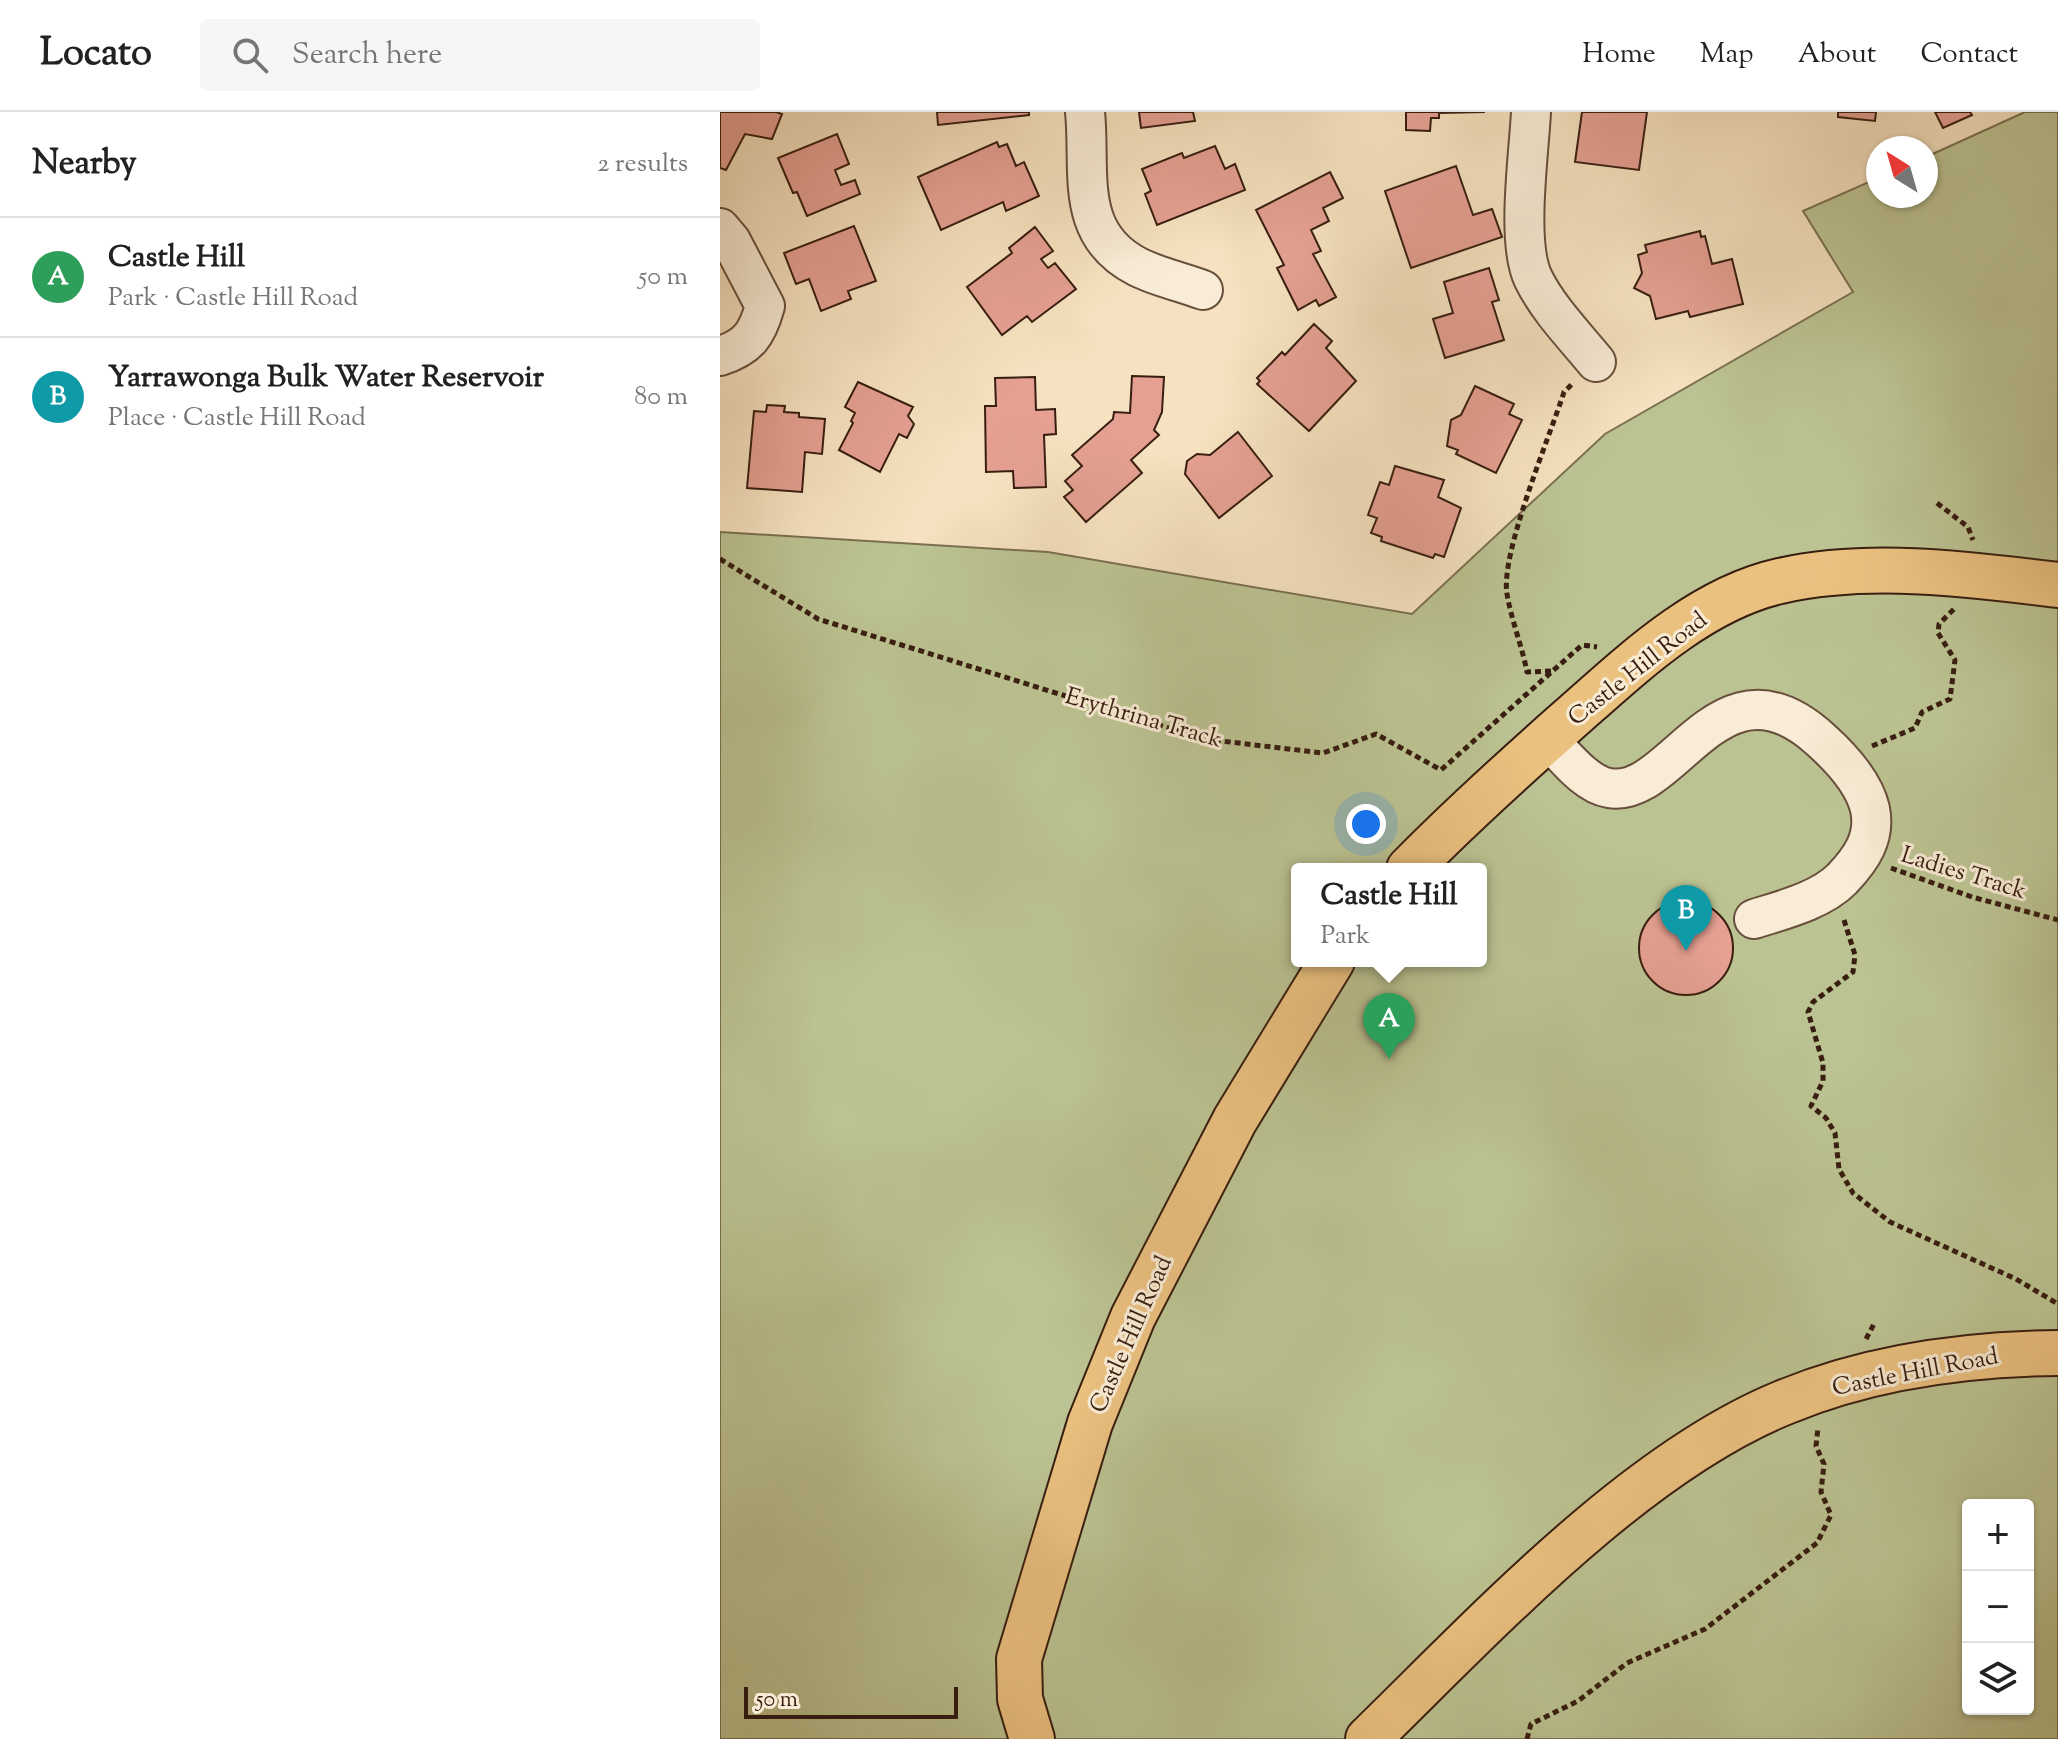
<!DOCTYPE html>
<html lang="en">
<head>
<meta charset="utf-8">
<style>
	body { margin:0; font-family:"Sorts Mill Goudy",serif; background:#f6f6f6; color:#222 }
	.controls { position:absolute; right:24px; bottom:24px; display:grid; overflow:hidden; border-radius:8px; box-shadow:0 2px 6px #0004 }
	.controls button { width:72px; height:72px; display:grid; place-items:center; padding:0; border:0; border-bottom:2px solid #e0e0e0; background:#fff; color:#222; font:40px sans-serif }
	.compass { position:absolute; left:1146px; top:24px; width:72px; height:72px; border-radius:50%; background:#fff; box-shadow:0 2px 6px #0004; rotate:323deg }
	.scale { position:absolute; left:24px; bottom:20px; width:214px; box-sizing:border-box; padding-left:8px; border:4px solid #381e10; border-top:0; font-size:22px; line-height:28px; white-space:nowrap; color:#381e10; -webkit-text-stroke:6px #f9ecd6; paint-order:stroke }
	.you { position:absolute; left:646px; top:712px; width:28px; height:28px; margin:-20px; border:6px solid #fff; border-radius:50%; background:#1a73e8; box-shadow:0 0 0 12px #1a73e833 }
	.badge { display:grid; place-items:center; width:52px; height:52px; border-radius:50%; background:#8f2418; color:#fff; font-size:26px; font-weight:700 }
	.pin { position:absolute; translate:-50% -66px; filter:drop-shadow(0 2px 4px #0008) }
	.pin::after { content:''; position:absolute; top:42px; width:28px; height:24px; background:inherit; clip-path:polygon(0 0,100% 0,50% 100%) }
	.popup { position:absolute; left:571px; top:751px; width:196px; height:104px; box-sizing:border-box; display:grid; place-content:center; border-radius:8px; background:#fff; filter:drop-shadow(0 2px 6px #0005); font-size:26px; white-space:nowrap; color:#767676 }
	.popup b { font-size:30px; color:#222 }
	.popup::after { content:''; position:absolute; left:50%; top:100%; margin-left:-16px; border:16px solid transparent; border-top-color:#fff }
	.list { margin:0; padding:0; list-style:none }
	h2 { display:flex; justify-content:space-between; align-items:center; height:104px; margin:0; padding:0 32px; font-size:34px }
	h2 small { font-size:26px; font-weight:400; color:#767676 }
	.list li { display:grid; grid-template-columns:52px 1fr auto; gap:24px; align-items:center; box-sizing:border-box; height:120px; padding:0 32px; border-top:2px solid #e0e0e0 }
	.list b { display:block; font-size:30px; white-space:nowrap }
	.list p { margin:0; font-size:26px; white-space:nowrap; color:#767676 }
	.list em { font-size:26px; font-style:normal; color:#767676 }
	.icon { flex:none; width:44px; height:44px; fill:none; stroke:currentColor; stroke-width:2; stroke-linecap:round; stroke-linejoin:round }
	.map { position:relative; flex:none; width:1338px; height:1627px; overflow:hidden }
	header { display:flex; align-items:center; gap:48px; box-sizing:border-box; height:112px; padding:0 40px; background:#fff; border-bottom:2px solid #e0e0e0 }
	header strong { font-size:38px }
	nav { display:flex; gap:44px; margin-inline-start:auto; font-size:28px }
	.search { width:560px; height:72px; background:#f6f6f6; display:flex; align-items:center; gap:20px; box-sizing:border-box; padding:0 28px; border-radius:8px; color:#767676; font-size:30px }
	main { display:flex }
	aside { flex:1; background:#fff }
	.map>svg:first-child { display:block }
	.green { fill:#bcc392; stroke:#7a7051; stroke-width:2; fill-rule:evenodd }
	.building { fill:#e5a092; stroke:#381e10; stroke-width:2 }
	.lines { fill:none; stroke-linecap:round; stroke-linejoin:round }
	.minor-casing { stroke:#684f3c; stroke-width:42 }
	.major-casing { stroke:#381e10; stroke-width:48 }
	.path { stroke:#381e10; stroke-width:5; stroke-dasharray:6 4; stroke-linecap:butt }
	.minor { stroke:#f9ecd6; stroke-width:38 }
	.major { stroke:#ebc180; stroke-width:44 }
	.labels { text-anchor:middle; stroke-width:6; stroke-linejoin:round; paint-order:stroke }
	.street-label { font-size:24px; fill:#381e10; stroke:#f9ecd6 }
</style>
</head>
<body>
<header>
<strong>Locato</strong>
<div class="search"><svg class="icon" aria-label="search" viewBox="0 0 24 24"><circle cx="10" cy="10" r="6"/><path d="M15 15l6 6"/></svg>Search here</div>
<nav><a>Home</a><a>Map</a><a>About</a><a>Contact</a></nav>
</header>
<main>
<aside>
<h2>Nearby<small>2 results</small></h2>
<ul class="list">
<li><span class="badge" style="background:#2e9e5b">A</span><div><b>Castle Hill</b><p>Park · Castle Hill Road</p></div><em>50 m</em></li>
<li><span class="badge" style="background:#0f9aa8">B</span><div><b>Yarrawonga Bulk Water Reservoir</b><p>Place · Castle Hill Road</p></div><em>80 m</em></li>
</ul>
</aside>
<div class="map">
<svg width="1338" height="1627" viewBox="0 0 1338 1627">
	<rect width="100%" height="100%" fill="#f6e2c0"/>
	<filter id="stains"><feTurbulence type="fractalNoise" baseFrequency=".0025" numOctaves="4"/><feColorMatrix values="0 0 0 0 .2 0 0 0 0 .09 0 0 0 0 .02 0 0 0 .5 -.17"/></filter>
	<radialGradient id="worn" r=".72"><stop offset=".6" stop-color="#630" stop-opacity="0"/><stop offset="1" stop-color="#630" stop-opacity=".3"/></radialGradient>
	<path class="green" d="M1305 0H1338V1627H0V420L328 440 692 502 885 322 1133 180 1083 99 1158 66V84H1206V45ZM577 757H761V849H577ZM1248 1393H1308V1597H1248Z"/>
	<path class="building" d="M0 0H56L62 2 52 27 25 22 6 58 0 56Z
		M217 0H309V3L218 13Z
		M419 0H473L475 9 421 16Z
		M686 0H765L719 1V6H711L710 19 686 18Z
		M862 0H927L919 58 855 50Z
		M1118 0H1156L1155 9 1118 5Z
		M1215 0H1250L1252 3 1223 16Z
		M117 22 129 52 115 58 121 73 135 68 140 82 87 104 77 80 73 81 58 46Z
		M277 30 279 35 287 32 296 54 304 50 319 84 286 99 283 90 221 118 198 65Z
		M495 34 505 57 515 52 525 78 437 113 425 82 431 79 422 57 462 41 464 46Z
		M736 54 753 103 772 97 782 125 691 156 665 79Z
		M610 60 623 86 603 96 609 109 591 118 601 139 593 142 616 185 599 194 596 188 578 198 557 156 564 153 536 98Z
		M134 114 156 169 128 179 131 187 101 199 89 167 76 172 64 141Z
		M315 115 333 139 321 147 328 156 335 151 356 177 312 210 307 204 282 223 247 175 292 141 289 136Z
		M980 119 981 125 985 124 992 152 1012 147 1023 192 970 205 968 199 936 207 930 184 914 176 922 161 918 143 927 140 925 133Z
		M769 156 779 188 772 190 784 228 725 246 713 207 733 201 724 170Z
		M594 212 612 229 606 236 636 269 589 319 537 272 540 269 537 266 562 240 565 243Z
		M412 264 444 265 442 300 434 318 439 323 411 348 422 361 366 410 344 385 353 378 345 369 362 354 352 343 393 307 394 300 410 301Z
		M315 265 316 298 335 297 336 322 324 323 326 375 294 376 293 359 266 360 265 294H276L275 266Z
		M138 270 193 295 188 304 194 312 187 326 179 322 160 360 119 338 133 311 131 309 135 301 125 295Z
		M755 274 794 292 789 302 802 308 776 361 736 342 738 338 727 334 731 308 741 303Z
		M47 293 65 294 64 300 79 301V305L105 307 102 342 85 340 82 380 27 376 34 299 46 300Z
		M518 320 552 364 499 406 465 362 467 349 477 342 490 343Z
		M675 354 724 368 718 385 741 396 724 445 715 442 713 446 661 429 662 425 651 421 657 406 648 403 660 370 669 373Z
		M919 836a47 47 0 1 1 94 0a47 47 0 1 1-94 0Z"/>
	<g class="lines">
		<g class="minor-casing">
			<path id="minor" d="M365 0C371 60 353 122 418 155 438 165 462 170 483 178
				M811 0C809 41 796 130 813 166 828 197 854 223 876 250
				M0 116 11 129 45 194C37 223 28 235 0 244
				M828 627C844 643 865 672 889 676 954 688 1000 535 1101 628 1121 646 1144 671 1150 697 1156 726 1141 747 1122 767 1100 789 1062 798 1034 807"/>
		</g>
		<g class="major-casing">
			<path id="major" d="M689 757C738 707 791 659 844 612 907 557 976 488 1060 469 1149 449 1248 462 1338 473
				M312 1627 300 1587 299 1547 370 1311 413 1205 515 1008 612 849
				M648 1627C764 1514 914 1351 1065 1290 1150 1255 1247 1242 1338 1241"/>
		</g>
		<path class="path" d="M1217 391 1248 415 1253 428
			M0 447 98 507 484 627 603 641 656 622 721 658 862 533 877 535
			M831 559 807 560C802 534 791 507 787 482 780 442 830 324 844 280L854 270
			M1152 634 1195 616 1202 600 1230 587 1235 548 1218 521 1219 512 1234 497
			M1171 756 1252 785 1338 808
			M1124 808 1135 843 1133 860 1093 890 1088 900 1103 951V969L1091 994 1106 1006 1115 1021 1119 1057 1133 1081 1170 1110 1296 1167 1338 1192
			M1146 1227 1154 1212
			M807 1627 811 1612 858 1589 907 1551 985 1517 1097 1431 1111 1403 1101 1380 1104 1352 1096 1334 1098 1316"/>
		<use href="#minor" class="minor"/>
		<use href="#major" class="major"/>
	</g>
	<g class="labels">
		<g class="street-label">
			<text transform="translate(917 556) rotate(-38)" y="8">Castle Hill Road</text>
			<text transform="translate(424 605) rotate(16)" y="8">Erythrina Track</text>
			<text transform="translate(1244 760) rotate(17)" y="8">Ladies Track</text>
			<text transform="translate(410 1222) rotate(-66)" y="8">Castle Hill Road</text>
			<text transform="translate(1195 1259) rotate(-11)" y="8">Castle Hill Road</text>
		</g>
	</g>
	<rect width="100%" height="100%" filter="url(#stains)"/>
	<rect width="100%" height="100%" fill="url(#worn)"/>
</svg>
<div class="controls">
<button>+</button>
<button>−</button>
<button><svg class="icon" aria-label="layers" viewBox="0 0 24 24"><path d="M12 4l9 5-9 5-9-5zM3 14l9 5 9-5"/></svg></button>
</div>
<svg class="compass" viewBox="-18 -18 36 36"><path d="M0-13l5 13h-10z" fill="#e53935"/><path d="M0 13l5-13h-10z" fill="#767676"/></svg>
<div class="scale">50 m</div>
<div class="you"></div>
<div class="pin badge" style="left:669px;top:947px;background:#2e9e5b">A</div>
<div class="popup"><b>Castle Hill</b>Park</div>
<div class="pin badge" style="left:966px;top:839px;background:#0f9aa8">B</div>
</div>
</main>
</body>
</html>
